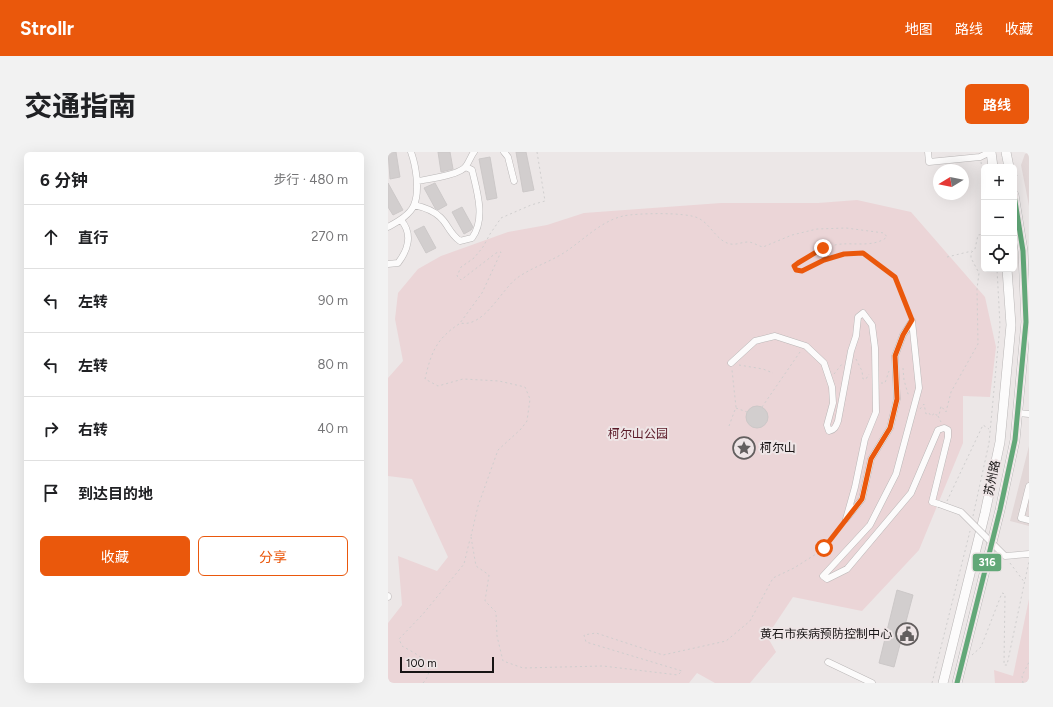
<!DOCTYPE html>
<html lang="zh">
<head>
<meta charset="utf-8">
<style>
	body { margin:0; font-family:Figtree,"Noto Sans SC",sans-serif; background:#f2f2f2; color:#202124 }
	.controls { position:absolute; right:12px; top:12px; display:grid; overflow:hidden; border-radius:6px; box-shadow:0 4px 16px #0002 }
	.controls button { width:36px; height:36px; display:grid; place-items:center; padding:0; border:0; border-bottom:1px solid #e0e0e0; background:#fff; color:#202124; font:20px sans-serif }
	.compass { position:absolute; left:545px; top:12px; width:36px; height:36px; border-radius:50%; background:#fff; box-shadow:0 4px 16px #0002; rotate:260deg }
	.scale { position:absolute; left:12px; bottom:10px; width:94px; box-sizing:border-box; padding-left:4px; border:2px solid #171414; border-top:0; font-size:11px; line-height:14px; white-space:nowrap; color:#171414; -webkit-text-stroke:3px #eee5e6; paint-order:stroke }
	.stop { position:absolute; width:12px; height:12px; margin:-9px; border:3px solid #ea580c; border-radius:50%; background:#fff }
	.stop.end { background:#ea580c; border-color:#fff; box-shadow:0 1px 4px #0008 }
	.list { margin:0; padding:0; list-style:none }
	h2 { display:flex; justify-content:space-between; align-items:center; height:52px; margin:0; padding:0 16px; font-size:17px }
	h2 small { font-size:13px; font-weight:400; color:#757577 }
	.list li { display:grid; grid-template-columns:26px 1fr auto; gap:12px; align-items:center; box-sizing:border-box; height:64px; padding:0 16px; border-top:1px solid #e0e0e0 }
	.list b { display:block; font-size:15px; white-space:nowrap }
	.list em { font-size:13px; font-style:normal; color:#757577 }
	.actions { display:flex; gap:8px; padding:12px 16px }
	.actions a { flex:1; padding:9px 0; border:1px solid #ea580c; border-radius:6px; text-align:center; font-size:14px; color:#ea580c }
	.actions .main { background:#ea580c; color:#fff }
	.icon { flex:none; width:22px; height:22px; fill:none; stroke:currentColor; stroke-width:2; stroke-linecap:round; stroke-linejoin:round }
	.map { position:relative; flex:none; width:641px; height:531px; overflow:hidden; border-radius:6px }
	header { display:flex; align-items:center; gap:24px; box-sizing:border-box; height:56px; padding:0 20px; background:#ea580c; color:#fff }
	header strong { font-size:19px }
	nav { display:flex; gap:22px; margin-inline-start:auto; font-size:14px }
	.intro { display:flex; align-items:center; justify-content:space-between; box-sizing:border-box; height:96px; padding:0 24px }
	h1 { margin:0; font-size:28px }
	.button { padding:10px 18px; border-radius:6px; background:#ea580c; color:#fff; font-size:14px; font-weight:700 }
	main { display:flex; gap:24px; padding:0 24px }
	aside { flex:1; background:#fff; border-radius:6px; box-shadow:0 4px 16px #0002 }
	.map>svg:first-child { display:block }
	.built { fill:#e2d7d7 }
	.green { fill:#ebd5d7 }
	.building { fill:#d2cece; stroke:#ccc8c8 }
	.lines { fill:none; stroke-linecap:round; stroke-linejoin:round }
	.street-casing { stroke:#bab7b7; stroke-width:7 }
	.secondary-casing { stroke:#bab7b7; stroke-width:10 }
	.path { stroke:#cfcece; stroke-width:1; stroke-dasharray:2 3; stroke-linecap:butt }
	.street { stroke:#fcfbfb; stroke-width:6 }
	.secondary { stroke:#fcfbfb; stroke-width:9 }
	.street-bridge-casing { stroke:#bab7b7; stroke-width:7; stroke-linecap:butt }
	.street-bridge { stroke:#fcfbfb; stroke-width:6 }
	.bus-1-casing { stroke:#eee5e6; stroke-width:8 }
	.bus-1 { stroke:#62a878; stroke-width:5 }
	.route { stroke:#ea580c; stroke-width:5 }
	.labels { text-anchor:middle; stroke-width:4; stroke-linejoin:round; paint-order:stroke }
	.park-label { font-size:12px; fill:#5a1927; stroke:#eee5e6 }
	.poi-label { font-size:12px; fill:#171414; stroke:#eee5e6; text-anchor:start }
	.street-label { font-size:12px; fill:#171414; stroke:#eee5e6 }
	.line-badge { stroke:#eee5e6; stroke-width:1.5 }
	.badge-label { font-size:11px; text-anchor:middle; font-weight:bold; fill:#fff }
</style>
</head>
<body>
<header>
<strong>Strollr</strong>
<nav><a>地图</a><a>路线</a><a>收藏</a></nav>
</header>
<div class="intro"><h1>交通指南</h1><a class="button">路线</a></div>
<main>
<aside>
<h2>6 分钟<small>步行 · 480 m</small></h2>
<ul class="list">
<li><svg class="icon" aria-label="ahead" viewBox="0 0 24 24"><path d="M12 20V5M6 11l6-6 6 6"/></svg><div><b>直行</b></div><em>270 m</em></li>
<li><svg class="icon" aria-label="left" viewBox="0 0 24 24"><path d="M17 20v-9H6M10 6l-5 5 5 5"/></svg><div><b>左转</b></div><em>90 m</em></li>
<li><svg class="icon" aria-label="left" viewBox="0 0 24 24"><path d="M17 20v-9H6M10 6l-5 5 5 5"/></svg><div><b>左转</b></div><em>80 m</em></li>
<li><svg class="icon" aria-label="right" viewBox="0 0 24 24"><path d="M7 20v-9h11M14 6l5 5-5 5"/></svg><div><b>右转</b></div><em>40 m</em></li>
<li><svg class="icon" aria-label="arrive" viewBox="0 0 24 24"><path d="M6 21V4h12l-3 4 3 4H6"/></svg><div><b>到达目的地</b></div></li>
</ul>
<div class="actions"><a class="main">收藏</a><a>分享</a></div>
</aside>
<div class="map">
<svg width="641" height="531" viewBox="0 0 641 531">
	<rect width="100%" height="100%" fill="#ece7e7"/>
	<path class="built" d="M641 0V54L633 13 637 2Z
		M641 294V374L622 369Z"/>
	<path class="green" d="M469 48 523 60 597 145 608 195 602 245 575 244V291L531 398 474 459 405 445 379 484 388 500 362 531H327L309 521 301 531H0V471L14 453 10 404 49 419 60 405 24 327 0 324V226L15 209 7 167 10 141 30 117 53 104 120 80 159 73 196 61 333 51H430Z
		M641 447V531H607L606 518 625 524Z"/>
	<path class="building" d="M0 0H8L12 25 2 27Z
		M50 0H62L65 17 53 20Z
		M128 0H138L146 38 135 40Z
		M102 5 109 46 99 48 91 7Z
		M0 31 15 58 5 63 0 55Z
		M47 31 59 53 50 58 47 56 36 36Z
		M74 55 85 75 83 78 76 82 64 60Z
		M36 74 48 96 38 101 26 79Z
		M358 265a11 11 0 1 1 22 0a11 11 0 1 1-22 0Z
		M509 438 525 443 506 515 491 511Z"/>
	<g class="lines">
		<g class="street-casing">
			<path id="street" d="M116 0 120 5 126 29
				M540 0 541 10 592 5 602 0
				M30 29C40 27 73 23 78 14 81 10 83 4 86 0
				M26 53C35 55 45 58 52 65 60 72 61 81 72 89L84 86C98 67 89 39 84 18L78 15
				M0 75C9 70 22 63 26 53 32 39 28 14 23 0
				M0 112 10 111C20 98 25 82 13 68
				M343 211 367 189 387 184 418 194 436 211 444 235 445 251 439 273 441 279C447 278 448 274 450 269L463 199 468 184 470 165 475 161 484 173 487 196 488 260 477 287 467 335 458 367 474 347 483 307 502 276 509 247 507 204 515 183 524 169 531 236 508 322 482 373 435 424 439 427 459 417 523 341 550 278 556 276 560 278V285L544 350 551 352
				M630 261 641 262
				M641 334 633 366 641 368
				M0 444V445
				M440 510 484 531"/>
		</g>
		<g class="secondary-casing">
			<path id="secondary" d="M603 0 605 15
				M618 0 621 15
				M555 531 597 361 612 290 623 173 619 117
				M569 531 612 358 627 288 638 170 635 99 626 43"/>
		</g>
		<path class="path" d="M149 0 157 49 143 53 113 66 102 82 95 95 86 106 73 115 69 124 73 128 108 101 113 100 94 141 72 171C96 176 113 138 129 126 143 116 159 111 174 102 195 89 211 70 235 64 249 61 298 60 310 66 321 71 327 85 337 90 346 95 352 90 360 90 365 90 370 94 375 95L404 83 429 77 458 76 496 81 499 85C487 95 468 91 454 92 438 93 418 104 406 114L408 118 414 119 436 108 456 102 475 101 507 125 522 162
			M593 10 596 27
			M628 18 629 24
			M559 105 584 99
			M71 172C48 187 43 201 37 227L50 234 75 227 111 229 137 235 142 247 139 269 133 277 110 298 90 354 83 384
			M468 207 474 219 475 227H478L481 222
			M351 213 375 217 385 221
			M515 216 516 228 520 242H522
			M446 222 454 212
			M493 231H497L501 219
			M374 255 412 200
			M348 256 359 260
			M532 257 536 252 538 262 541 261 543 264 547 261 548 263H551L553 254 558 260 563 240 590 192 589 137 591 121 583 106V101L587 97 590 83 596 82
			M550 264 553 270
			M341 274 348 255 344 218
			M559 349 595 273 601 277
			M585 364 601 291 612 173 609 117
			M83 385 88 414 101 423 97 449 108 460 109 484 115 509 135 516 215 514 290 523 294 519 198 490 196 483 208 481 275 503 338 489 362 469 385 426 406 416 436 397 454 373
			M622 411 637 431
			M584 503 593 495 614 441 617 442 616 513H619L641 409
			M35 531C52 512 28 502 14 494L11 487 35 462 76 412 82 387
			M544 531 582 379
			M635 531 634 524 641 510"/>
		<use href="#street" class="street"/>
		<use href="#secondary" class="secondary"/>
		<g class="street-bridge-casing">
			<path id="street-bridge" d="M551 352 573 360 617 404 641 402"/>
		</g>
		<use href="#street-bridge" class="street-bridge"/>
		<g class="bus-1-casing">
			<path id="bus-1" d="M569 531 612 358 627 288 638 170 635 99 626 43"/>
		</g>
		<use href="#bus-1" class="bus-1"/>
	</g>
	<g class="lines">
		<path class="route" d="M435 96 410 111 406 114 408 118 414 119 436 108 456 102 475 101 507 125 524 168 515 183 507 204 509 247 502 276 483 307 474 347 436 396"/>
	</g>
	<defs>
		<g id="sight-ring" transform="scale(1.15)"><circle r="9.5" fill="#eee5e6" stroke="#625e5e" stroke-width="1.5"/><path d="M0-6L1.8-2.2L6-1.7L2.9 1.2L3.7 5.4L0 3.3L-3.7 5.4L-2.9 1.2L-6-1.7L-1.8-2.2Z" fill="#625e5e"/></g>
		<g id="civic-ring" transform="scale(1.15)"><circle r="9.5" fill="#eee5e6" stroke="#625e5e" stroke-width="1.5"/><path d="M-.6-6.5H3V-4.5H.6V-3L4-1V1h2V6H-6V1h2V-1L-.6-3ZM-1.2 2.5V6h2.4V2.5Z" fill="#625e5e"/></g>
	</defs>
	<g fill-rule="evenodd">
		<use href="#sight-ring" x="356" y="296"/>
		<use href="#civic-ring" x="519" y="482"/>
	</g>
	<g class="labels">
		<g class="park-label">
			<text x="250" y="286">柯尔山公园</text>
		</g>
		<g class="poi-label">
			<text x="372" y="300">柯尔山</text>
			<text x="504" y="486" text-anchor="end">黄石市疾病预防控制中心</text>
		</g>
		<g class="street-label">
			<text transform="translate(604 326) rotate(-78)" y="4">苏州路</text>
		</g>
	</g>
	<rect class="line-badge" x="584" y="401" width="30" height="19" rx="4" fill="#62a878"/>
	<g class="badge-label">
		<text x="599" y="414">316</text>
	</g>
</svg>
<div class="controls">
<button>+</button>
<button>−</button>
<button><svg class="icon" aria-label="locate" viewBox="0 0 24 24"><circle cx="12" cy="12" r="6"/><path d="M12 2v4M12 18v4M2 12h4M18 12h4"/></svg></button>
</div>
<svg class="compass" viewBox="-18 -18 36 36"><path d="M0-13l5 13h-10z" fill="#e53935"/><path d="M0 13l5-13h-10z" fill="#757577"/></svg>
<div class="scale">100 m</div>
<div class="stop" style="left:436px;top:396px"></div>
<div class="stop end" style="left:435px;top:96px"></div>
</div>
</main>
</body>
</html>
